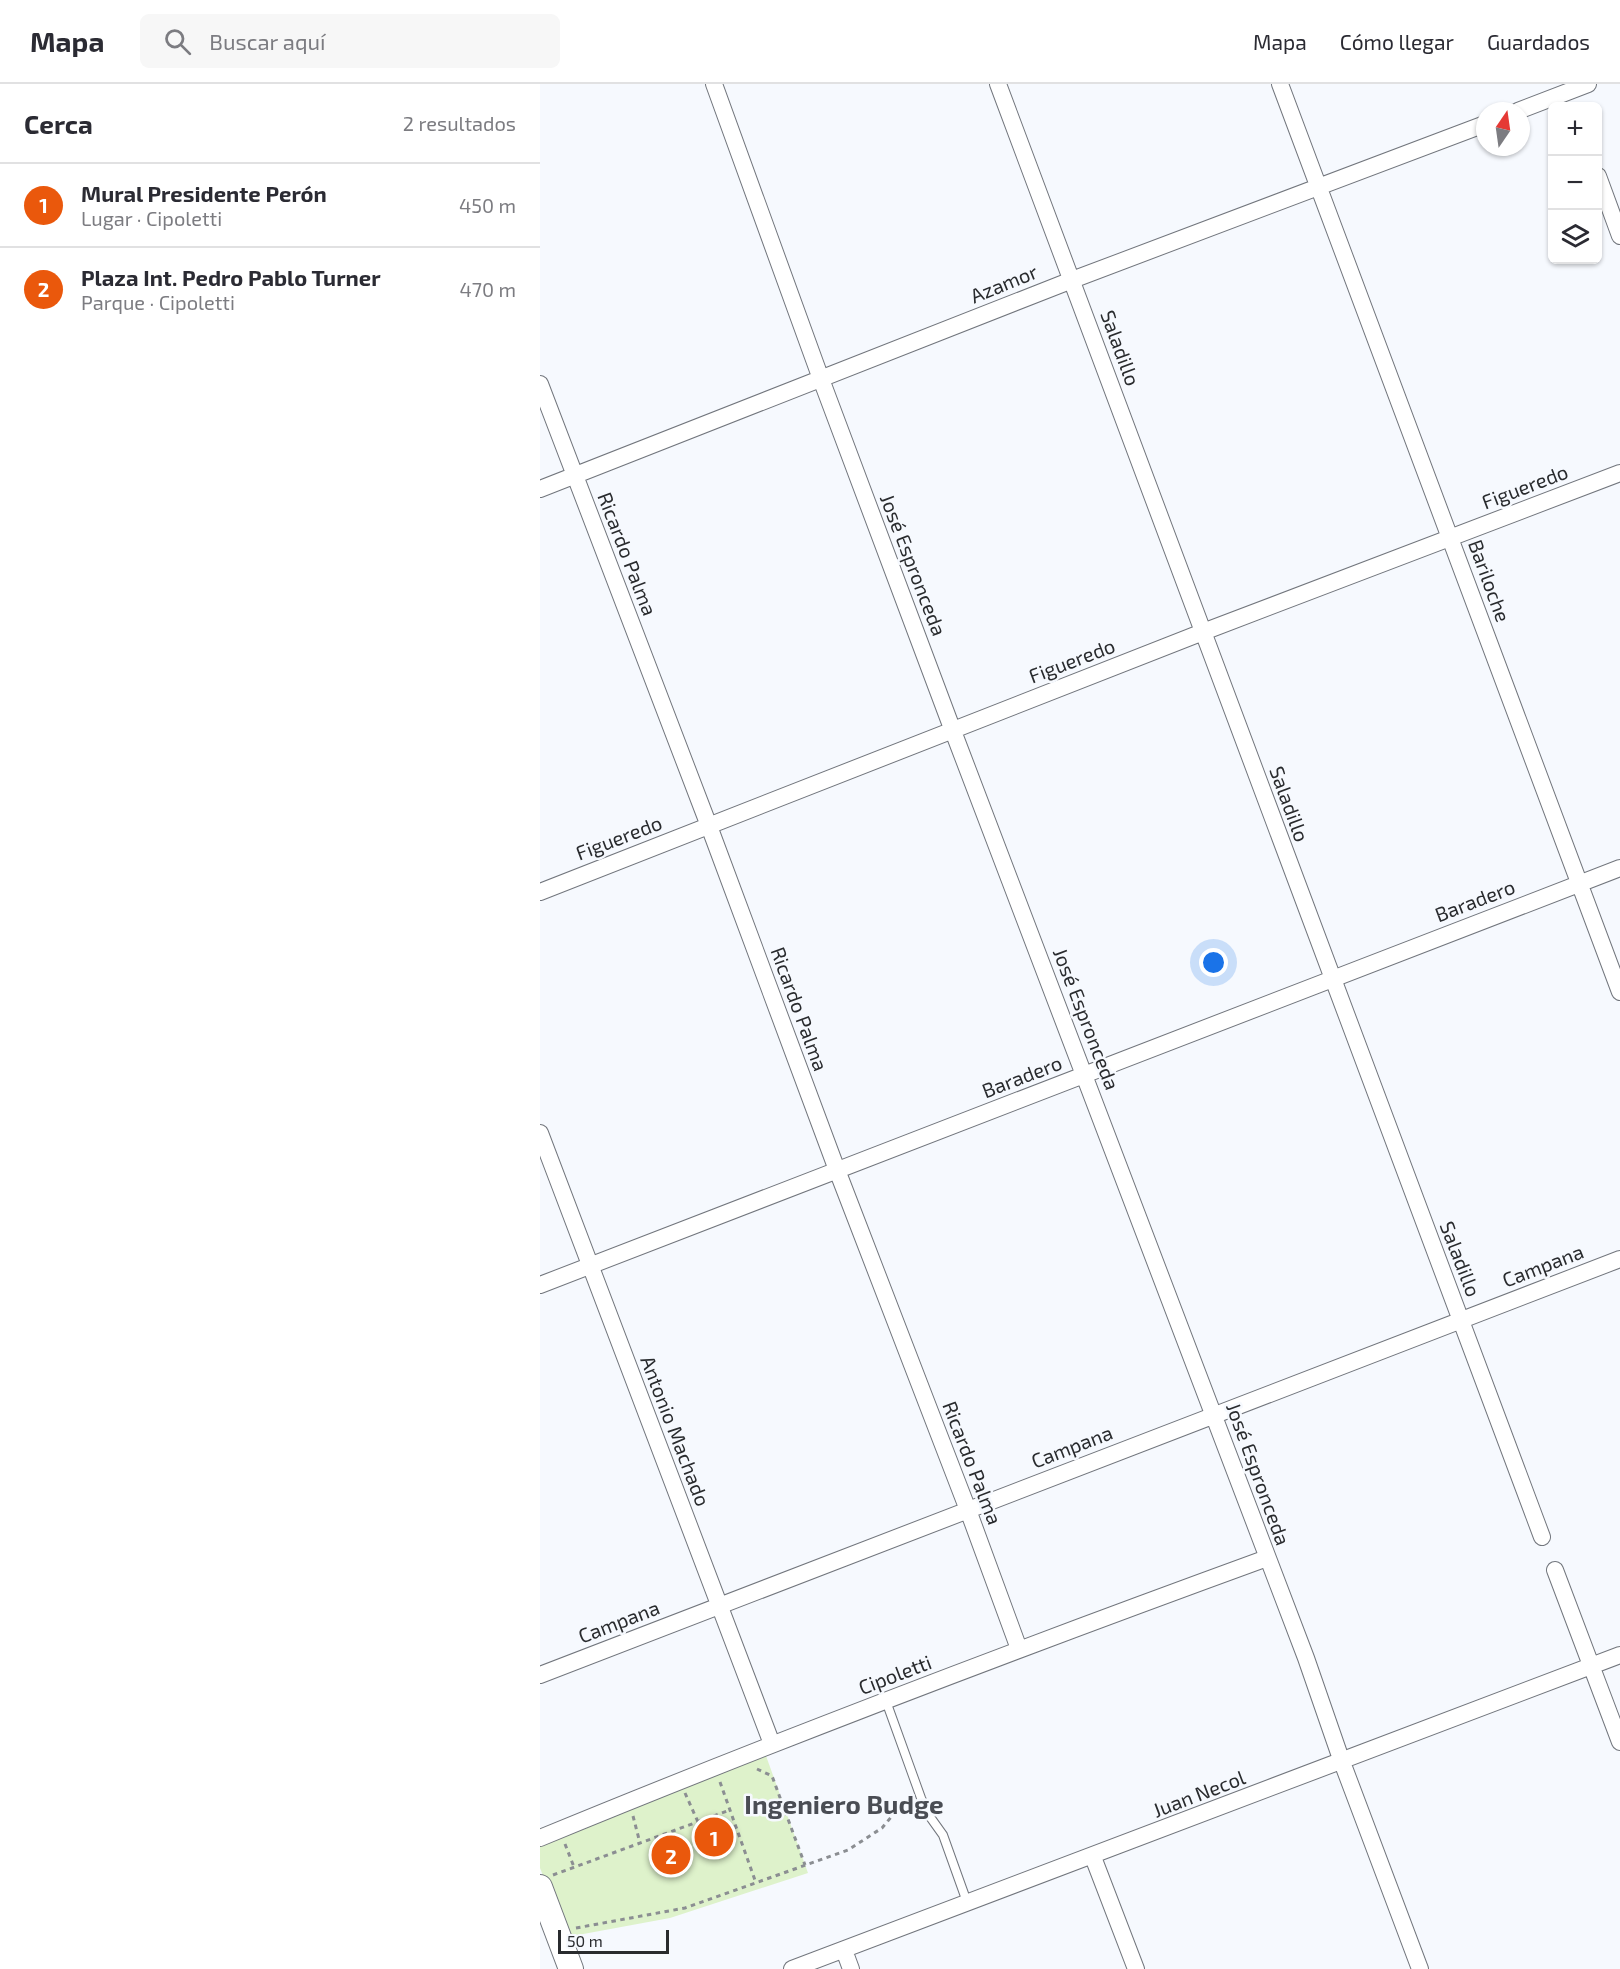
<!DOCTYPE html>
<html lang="es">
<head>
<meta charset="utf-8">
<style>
	body { margin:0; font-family:"Exo 2",sans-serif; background:#f7f7f7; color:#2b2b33 }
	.controls { position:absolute; right:18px; top:18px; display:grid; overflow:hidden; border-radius:9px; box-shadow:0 2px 4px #0004 }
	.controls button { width:54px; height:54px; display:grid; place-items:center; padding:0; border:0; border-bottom:2px solid #e1e1e2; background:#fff; color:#2b2b33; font:30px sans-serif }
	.compass { position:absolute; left:936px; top:18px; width:54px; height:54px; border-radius:50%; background:#fff; box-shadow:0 2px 4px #0004; rotate:13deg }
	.scale { position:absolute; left:18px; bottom:15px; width:111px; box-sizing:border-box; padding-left:6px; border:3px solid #292b2e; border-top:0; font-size:16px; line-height:21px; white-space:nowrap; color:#292b2e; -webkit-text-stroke:4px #f6f9fe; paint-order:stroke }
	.you { position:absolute; left:674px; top:879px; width:21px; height:21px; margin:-15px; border:4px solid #fff; border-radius:50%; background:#1a73e8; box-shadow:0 0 0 9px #1a73e833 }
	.badge { display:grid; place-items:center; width:39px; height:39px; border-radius:50%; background:#ea580c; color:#fff; font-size:20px; font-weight:700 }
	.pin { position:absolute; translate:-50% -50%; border:3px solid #fff; box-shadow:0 2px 6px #0006 }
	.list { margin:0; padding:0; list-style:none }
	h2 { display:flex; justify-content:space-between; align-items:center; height:78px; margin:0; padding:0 24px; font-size:26px }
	h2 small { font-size:20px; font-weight:400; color:#7c7c81 }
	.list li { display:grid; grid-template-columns:39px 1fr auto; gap:18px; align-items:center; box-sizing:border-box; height:84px; padding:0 24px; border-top:2px solid #e1e1e2 }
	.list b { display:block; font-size:22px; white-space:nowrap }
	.list p { margin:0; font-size:20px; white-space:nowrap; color:#7c7c81 }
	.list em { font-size:20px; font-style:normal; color:#7c7c81 }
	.icon { flex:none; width:33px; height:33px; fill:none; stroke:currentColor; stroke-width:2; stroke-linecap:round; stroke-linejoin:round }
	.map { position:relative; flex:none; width:1080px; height:1885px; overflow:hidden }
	header { display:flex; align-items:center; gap:36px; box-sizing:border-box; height:84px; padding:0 30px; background:#fff; border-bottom:2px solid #e1e1e2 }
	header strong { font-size:28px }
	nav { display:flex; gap:33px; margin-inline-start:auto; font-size:21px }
	.search { width:420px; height:54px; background:#f7f7f7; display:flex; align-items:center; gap:15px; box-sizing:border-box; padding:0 21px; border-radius:9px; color:#7c7c81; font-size:22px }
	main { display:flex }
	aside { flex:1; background:#fff }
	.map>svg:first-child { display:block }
	.green { fill:#def2cb }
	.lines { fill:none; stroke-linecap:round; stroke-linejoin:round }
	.lane-casing { stroke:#72767d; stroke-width:10 }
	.street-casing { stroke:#72767d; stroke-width:18 }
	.secondary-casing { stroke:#72767d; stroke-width:26 }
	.path { stroke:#8b8e92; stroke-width:3; stroke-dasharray:4.5 4.5; stroke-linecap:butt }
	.lane { stroke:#fff; stroke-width:8 }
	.street { stroke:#fff; stroke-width:16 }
	.secondary { stroke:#fff; stroke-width:24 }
	.labels { text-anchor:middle; stroke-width:5; stroke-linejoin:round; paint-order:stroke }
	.street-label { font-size:20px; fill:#292b2e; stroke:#f6f9fe }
	.district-label { font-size:26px; font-weight:bold; fill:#4a4d54; stroke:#f6f9fe }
</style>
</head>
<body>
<header>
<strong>Mapa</strong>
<div class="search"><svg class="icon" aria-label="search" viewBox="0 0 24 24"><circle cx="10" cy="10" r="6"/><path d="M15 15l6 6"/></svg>Buscar aquí</div>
<nav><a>Mapa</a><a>Cómo llegar</a><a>Guardados</a></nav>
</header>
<main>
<aside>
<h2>Cerca<small>2 resultados</small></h2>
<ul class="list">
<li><span class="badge">1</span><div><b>Mural Presidente Perón</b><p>Lugar · Cipoletti</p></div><em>450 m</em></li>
<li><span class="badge">2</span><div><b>Plaza Int. Pedro Pablo Turner</b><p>Parque · Cipoletti</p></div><em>470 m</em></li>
</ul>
</aside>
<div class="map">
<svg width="1080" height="1885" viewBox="0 0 1080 1885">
	<rect width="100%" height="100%" fill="#f6f9fe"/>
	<path class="green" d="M225 1669 268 1789 130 1834 27 1853 0 1784V1761Z"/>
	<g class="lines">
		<g class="lane-casing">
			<path id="lane" d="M346 1617 381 1714 388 1730 403 1751 427 1818"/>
		</g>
		<g class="street-casing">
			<path id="street" d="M174 0 281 295 413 647 766 1574 802 1678 880 1885
				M458 0 1002 1453
				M740 0 1080 908
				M978 27 1048 0
				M1058 92 1080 152
				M0 300 169 742 297 1086 428 1426 479 1565
				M0 405 532 196 945 40
				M0 808 663 548 1080 389
				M0 1049 232 1660
				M0 1201 1080 784
				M1015 1486 1080 1658
				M0 1591 1080 1175
				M0 1754C240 1655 483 1563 727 1474
				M553 1773 596 1885
				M304 1866 311 1885
				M252 1885 1080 1571"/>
		</g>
		<g class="secondary-casing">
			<path id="secondary" d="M0 1803 31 1885"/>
		</g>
		<path class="path" d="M217 1685 232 1692 265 1781
			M180 1698 216 1799
			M145 1709 158 1738
			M93 1732 100 1759
			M25 1760 34 1783
			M13 1791 190 1726
			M36 1844 145 1824 308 1766 342 1744 362 1720 372 1717"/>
		<use href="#lane" class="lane"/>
		<use href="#street" class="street"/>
		<use href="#secondary" class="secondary"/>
	</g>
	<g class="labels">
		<g class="street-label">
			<text transform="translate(464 200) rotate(-22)" y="7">Azamor</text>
			<text transform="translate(580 264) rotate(70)" y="7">Saladillo</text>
			<text transform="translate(985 403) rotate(-21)" y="7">Figueredo</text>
			<text transform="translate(87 470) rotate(69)" y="7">Ricardo Palma</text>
			<text transform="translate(373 481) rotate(69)" y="7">José Espronceda</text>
			<text transform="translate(949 497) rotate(70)" y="7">Bariloche</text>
			<text transform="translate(532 577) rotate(-21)" y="7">Figueredo</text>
			<text transform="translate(749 720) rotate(70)" y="7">Saladillo</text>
			<text transform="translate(79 754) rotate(-21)" y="7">Figueredo</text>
			<text transform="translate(935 817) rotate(-21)" y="7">Baradero</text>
			<text transform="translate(259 925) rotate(70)" y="7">Ricardo Palma</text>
			<text transform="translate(546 935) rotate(69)" y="7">José Espronceda</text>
			<text transform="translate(482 993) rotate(-21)" y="7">Baradero</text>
			<text transform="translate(920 1175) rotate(69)" y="7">Saladillo</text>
			<text transform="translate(1003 1182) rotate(-21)" y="7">Campana</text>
			<text transform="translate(135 1347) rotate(69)" y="7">Antonio Machado</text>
			<text transform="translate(532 1363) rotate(-21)" y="7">Campana</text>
			<text transform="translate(432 1379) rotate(69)" y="7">Ricardo Palma</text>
			<text transform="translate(718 1390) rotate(70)" y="7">José Espronceda</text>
			<text transform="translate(79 1538) rotate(-21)" y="7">Campana</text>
			<text transform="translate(355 1591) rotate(-21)" y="7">Cipoletti</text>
			<text transform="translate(659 1710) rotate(-21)" y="7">Juan Necol</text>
		</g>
		<g class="district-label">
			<text x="304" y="1730">Ingeniero Budge</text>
		</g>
	</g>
</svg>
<div class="controls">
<button>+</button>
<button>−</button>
<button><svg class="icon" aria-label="layers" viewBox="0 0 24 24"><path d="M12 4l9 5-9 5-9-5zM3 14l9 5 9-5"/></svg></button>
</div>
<svg class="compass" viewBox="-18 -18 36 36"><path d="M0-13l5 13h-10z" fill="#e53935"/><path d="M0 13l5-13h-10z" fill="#7c7c81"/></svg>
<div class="scale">50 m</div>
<div class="you"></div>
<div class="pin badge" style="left:174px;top:1753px">1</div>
<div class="pin badge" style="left:131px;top:1771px">2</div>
</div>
</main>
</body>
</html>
